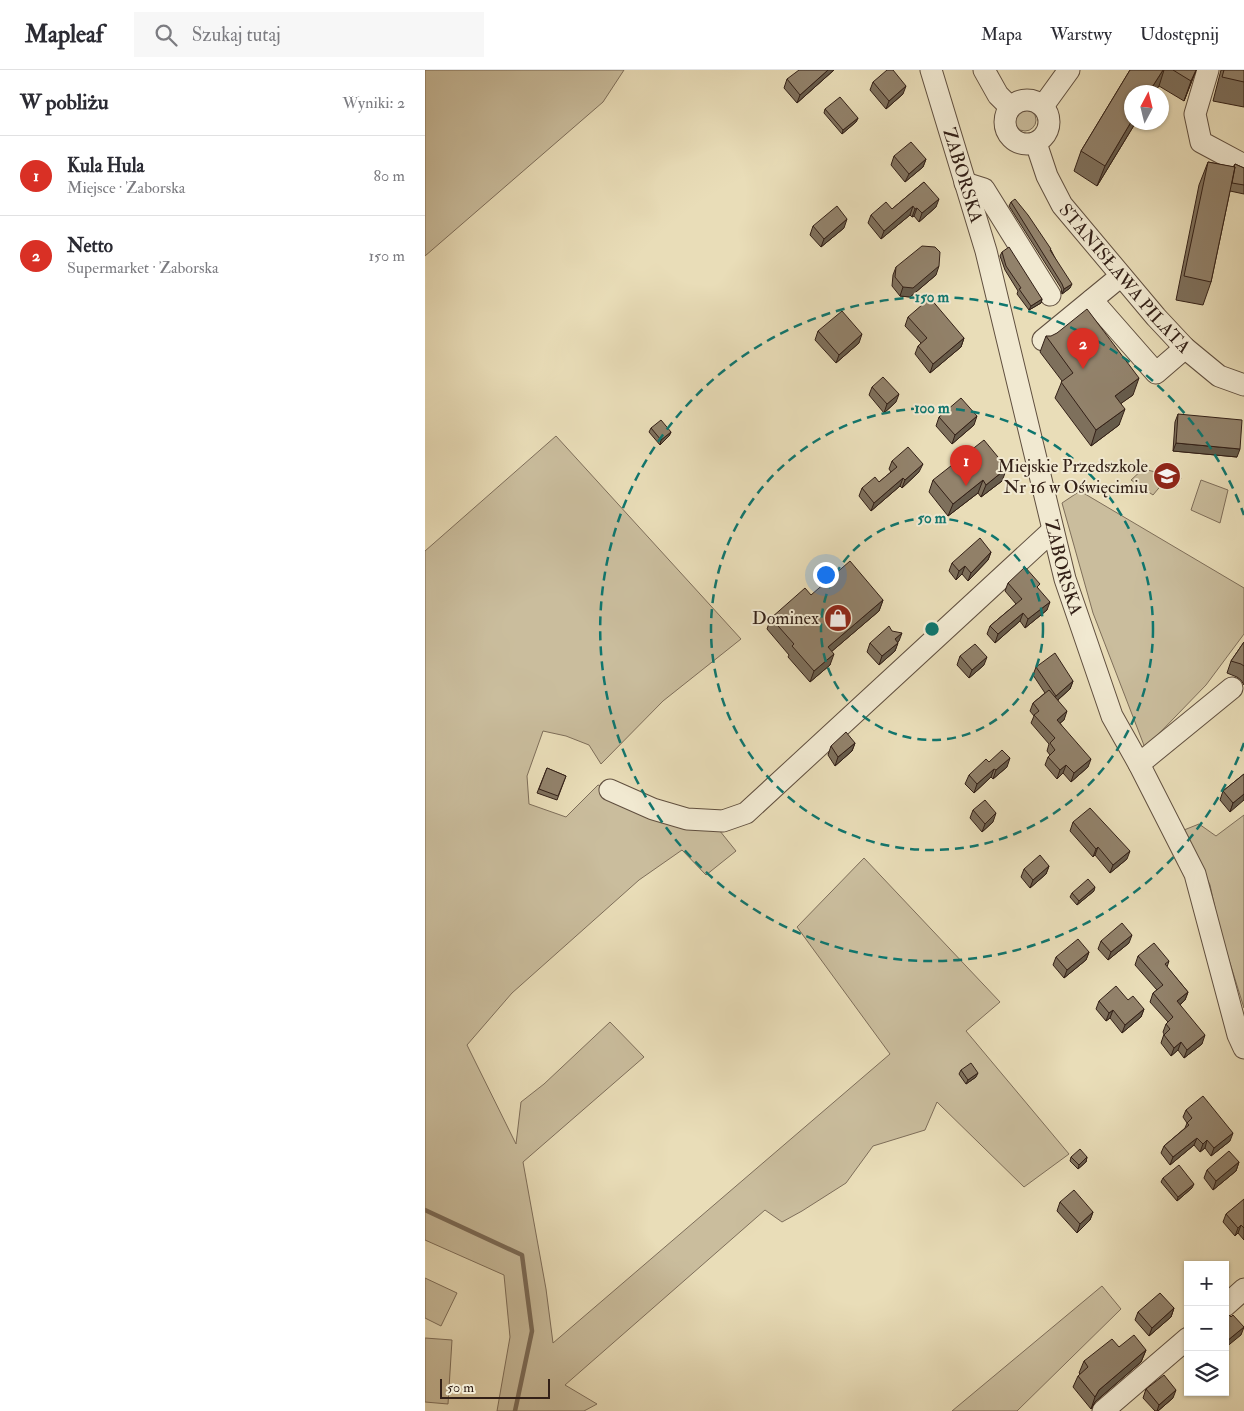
<!DOCTYPE html>
<html lang="pl">
<head>
<meta charset="utf-8">
<style>
	body { margin:0; font-family:"IM FELL Double Pica",serif; background:#f7f7f7; color:#2b2b33 }
	.controls { position:absolute; right:15px; bottom:15px; display:grid; overflow:hidden; border-radius:0px; box-shadow:0 1px 4px #0004 }
	.controls button { width:45px; height:45px; display:grid; place-items:center; padding:0; border:0; border-bottom:1px solid #e1e1e2; background:#fff; color:#2b2b33; font:25px sans-serif }
	.compass { position:absolute; left:699px; top:15px; width:45px; height:45px; border-radius:50%; background:#fff; box-shadow:0 1px 4px #0004; rotate:7deg }
	.scale { position:absolute; left:15px; bottom:12px; width:110px; box-sizing:border-box; padding-left:5px; border:2px solid #332017; border-top:0; font-size:14px; line-height:18px; white-space:nowrap; color:#332017; -webkit-text-stroke:4px #f1e9d1; paint-order:stroke }
	.you { position:absolute; left:400px; top:504px; width:18px; height:18px; margin:-12px; border:4px solid #fff; border-radius:50%; background:#1a73e8; box-shadow:0 0 0 8px #1a73e833 }
	.badge { display:grid; place-items:center; width:32px; height:32px; border-radius:50%; background:#d93025; color:#fff; font-size:16px; font-weight:700 }
	.pin { position:absolute; translate:-50% -41px; filter:drop-shadow(0 1px 2px #0008) }
	.pin::after { content:''; position:absolute; top:26px; width:18px; height:15px; background:inherit; clip-path:polygon(0 0,100% 0,50% 100%) }
	.list { margin:0; padding:0; list-style:none }
	h2 { display:flex; justify-content:space-between; align-items:center; height:65px; margin:0; padding:0 20px; font-size:21px }
	h2 small { font-size:16px; font-weight:400; color:#7c7c81 }
	.list li { display:grid; grid-template-columns:32px 1fr auto; gap:15px; align-items:center; box-sizing:border-box; height:80px; padding:0 20px; border-top:1px solid #e1e1e2 }
	.list b { display:block; font-size:19px; white-space:nowrap }
	.list p { margin:0; font-size:16px; white-space:nowrap; color:#7c7c81 }
	.list em { font-size:16px; font-style:normal; color:#7c7c81 }
	.icon { flex:none; width:28px; height:28px; fill:none; stroke:currentColor; stroke-width:2; stroke-linecap:round; stroke-linejoin:round }
	.map { position:relative; flex:none; width:819px; height:1341px; overflow:hidden }
	header { display:flex; align-items:center; gap:30px; box-sizing:border-box; height:70px; padding:0 25px; background:#fff; border-bottom:1px solid #e1e1e2 }
	header strong { font-size:24px }
	nav { display:flex; gap:28px; margin-inline-start:auto; font-size:18px }
	.search { width:350px; height:45px; background:#f7f7f7; display:flex; align-items:center; gap:12px; box-sizing:border-box; padding:0 18px; border-radius:0px; color:#7c7c81; font-size:19px }
	main { display:flex }
	aside { flex:1; background:#fff }
	.map>svg:first-child { display:block }
	.green { fill:#cabd9d; stroke:#7e6e5a }
	.lines { fill:none; stroke-linecap:round; stroke-linejoin:round }
	.stream { stroke:#7b6b57; stroke-width:4.5 }
	.minor-casing { stroke:#604f3f; stroke-width:23 }
	.minor { stroke:#f1e9d1; stroke-width:21 }
	.wall { fill:#7e705c; stroke:#332017 }
	.shaded-wall { fill:#665b4b; stroke:#332017 }
	.building { fill:#92826b; stroke:#332017 }
	.ring { fill:none; stroke:#0f766e; stroke-width:2.5; stroke-dasharray:9 6 }
	.labels { text-anchor:middle; stroke-width:4; stroke-linejoin:round; paint-order:stroke }
	.street-label { font-size:18px; fill:#332017; stroke:#f1e9d1 }
	.poi-label { font-size:18px; fill:#332017; stroke:#f1e9d1; text-anchor:end }
	.centre { fill:#0f766e; stroke:#f1e9d1; stroke-width:2.5 }
	.ring-label { font-size:15px; text-anchor:middle; font-weight:bold; fill:#0f766e; stroke:#f1e9d1; stroke-width:4; stroke-linejoin:round; paint-order:stroke }
</style>
</head>
<body>
<header>
<strong>Mapleaf</strong>
<div class="search"><svg class="icon" aria-label="search" viewBox="0 0 24 24"><circle cx="10" cy="10" r="6"/><path d="M15 15l6 6"/></svg>Szukaj tutaj</div>
<nav><a>Mapa</a><a>Warstwy</a><a>Udostępnij</a></nav>
</header>
<main>
<aside>
<h2>W pobliżu<small>Wyniki: 2</small></h2>
<ul class="list">
<li><span class="badge">1</span><div><b>Kula Hula</b><p>Miejsce · Zaborska</p></div><em>80 m</em></li>
<li><span class="badge">2</span><div><b>Netto</b><p>Supermarket · Zaborska</p></div><em>150 m</em></li>
</ul>
</aside>
<div class="map">
<svg width="819" height="1341" viewBox="0 0 819 1341">
	<rect width="100%" height="100%" fill="#e9ddb8"/>
	<filter id="stains"><feTurbulence type="fractalNoise" baseFrequency=".004" numOctaves="4"/><feColorMatrix values="0 0 0 0 .2 0 0 0 0 .09 0 0 0 0 .02 0 0 0 .5 -.17"/></filter>
	<radialGradient id="worn" r=".72"><stop offset=".6" stop-color="#630" stop-opacity="0"/><stop offset="1" stop-color="#630" stop-opacity=".3"/></radialGradient>
	<path class="green" d="M0 0H199L178 32 0 186Z
		M589 50a11 11 0 1 1 22 0a11 11 0 1 1-22 0Z
		M131 366 316 569 238 631 176 694 164 675 141 666 118 661 102 706 104 734 141 747 173 715 282 745 311 781 281 805 257 780 214 810 87 923 42 975 91 1074 96 1032 119 1014 185 952 219 987 98 1092 121 1219 128 1273 465 984 372 857 439 788 575 932 541 961 644 1084 599 1117 512 1032 500 1060 448 1076 421 1113 377 1141 357 1152 340 1140 140 1315 172 1334 159 1341H72L85 1267 79 1205 0 1170V481Z
		M718 399 756 408 751 417 738 413 728 425 706 410Z
		M776 410 803 420 795 453 766 440Z
		M655 421 819 518V564L781 615 720 678 668 543 637 433Z
		M819 745V938L795 861 785 815 759 760 774 754 791 766Z
		M0 1208 32 1223 16 1256 0 1248Z
		M677 1216 696 1239 592 1341H527Z
		M0 1268 27 1270 23 1334 0 1332Z"/>
	<g class="lines">
		<path class="stream" d="M0 1140 97 1185 107 1261 90 1341"/>
		<g class="minor-casing">
			<g id="minor">
				<path id="s1" d="M506 0 561 181 640 509 687 646 714 694 770 804 813 965 819 978"/>
				<path d="M559 0 573 25 585 37"/>
				<path d="M783 0 770 44 776 72 819 95"/>
				<circle cx="602" cy="52" r="22"/>
				<path d="M618 36 644 0"/>
				<path id="s2" d="M611 73 622 106 637 135 731 247 760 278 794 306 819 315"/>
				<path d="M540 113 559 119 625 225"/>
				<path d="M667 230 731 303 760 278"/>
				<path d="M618 270 696 206"/>
				<path d="M714 694 807 618"/>
				<path d="M185 720 228 739 262 749 298 751 321 743 628 460"/>
				<path d="M800 1236 819 1219"/>
				<path d="M678 1341 763 1268"/>
			</g>
		</g>
		<use href="#minor" class="minor"/>
	</g>
	<path class="wall" d="M409 0 372 33 359 18 362 9Z
		M705 0H771L759 31 734 16 706 52H711L672 116 649 101 656 81Z
		M796 0H819V37L788 31Z
		M448 12 478 24 461 39 445 20Z
		M400 39 433 48 431 52 417 64 399 43Z
		M469 86 501 89 498 97 480 112 466 95Z
		M783 92 808 97 810 94 819 98V124L805 121 786 212 778 235 751 230 774 115Z
		M499 112 511 137 494 152 489 146 487 147 485 145 456 169 443 153 446 145 467 139Z
		M586 132 626 180 645 218 637 224 636 218 584 136Z
		M388 156 419 158 396 177 385 165Z
		M577 182 617 229 616 233 604 240 592 224 593 221 580 200 575 186Z
		M471 197 511 205 485 227 475 226 467 216 468 205Z
		M483 247 539 268 536 277 505 303 490 284 493 276 496 273 480 256Z
		M393 261 434 273 411 293 390 270Z
		M621 266 708 325 696 333 694 355 666 376 630 328 637 311 615 282Z
		M447 317 471 332 459 343 444 325Z
		M753 344 812 387 748 381 750 352Z
		M514 347 549 355 527 374 511 356Z
		M226 358 246 362 244 366 235 375 224 362Z
		M467 391 494 402 477 418 475 416 446 441 434 426 437 418 454 412 466 402 464 399Z
		M508 410 577 411 556 427 553 423 523 446 504 422Z
		M566 482 563 490 543 511 537 504 531 510 524 501 527 493Z
		M583 513 613 518 622 540 600 558 595 551 570 573 562 564 565 556 591 534 580 521Z
		M386 525 458 530 454 541 406 582 405 595 385 612 363 587 364 585 342 559 346 548Z
		M474 571 473 572 470 581 454 595 442 582 445 573Z
		M819 572V615L816 610 812 607 802 603 806 591Z
		M535 586 559 595 544 608 532 595Z
		M611 597 648 611 645 619 633 630 639 650 635 653 663 697 646 712 638 703 632 709 620 695 623 687 625 685 622 681 624 674 606 653 609 646 605 641 608 633 620 623 608 605Z
		M430 673 427 681 410 696 403 685 406 676Z
		M564 692 582 697 568 709 566 707 549 723 540 714 544 705Z
		M122 698 141 706 132 730 112 723Z
		M819 704 805 742 795 730 798 721Z
		M548 740 568 752 557 762 545 748Z
		M648 752 702 789 685 803 670 785 668 787 645 761Z
		M624 796 621 804 605 818 596 807 599 799Z
		M669 821 652 835 645 827 647 823Z
		M676 871 704 873 683 890 673 879Z
		M664 882 661 890 639 908 628 895 631 887Z
		M713 886 744 891 742 897 763 922 760 930 755 935 777 974 759 988 753 980 746 986 736 973 739 964 738 962 741 954 743 952 725 932 728 923 732 920 710 895Z
		M703 930 719 939 716 947 697 963 685 948 681 951 671 939 674 931Z
		M536 1000 551 1007 541 1014 534 1004Z
		M761 1040 805 1071 786 1086 780 1078 775 1082 769 1075 745 1095 736 1083 739 1076 760 1058 762 1053 758 1047Z
		M646 1087H662L661 1092 653 1099 645 1091Z
		M814 1092 811 1101 788 1120 779 1108 782 1100Z
		M738 1108 767 1118 752 1131 736 1112Z
		M819 1130V1170L813 1163 810 1166 798 1152 801 1144Z
		M635 1132 668 1142 665 1150 652 1163 632 1141Z
		M749 1238 746 1247 724 1266 710 1250 713 1242Z
		M694 1277 721 1280 716 1292 670 1332 666 1339 648 1317 653 1306 655 1304 654 1303 659 1291Z
		M721 1319 748 1328 733 1341H730L718 1328Z"/>
	<path class="shaded-wall" d="M403 0H409L372 33 375 25Z
		M738 0H739L734 16 729 22H724Z
		M771 0 765 16 759 31 766 11Z
		M481 16 478 24 461 39 464 31Z
		M433 48 431 52 417 64 418 60Z
		M706 52H711L672 116 680 96Z
		M501 89 498 97 480 112 484 104Z
		M514 129 511 137 494 152 497 143Z
		M488 136 485 145 456 169 459 161Z
		M492 138 489 146 487 147 490 139Z
		M422 149 419 158 396 177 399 169Z
		M514 196 511 205 485 227 475 226 478 217Z
		M647 214 645 218 637 224 639 219Z
		M617 229 616 233 604 240 606 236Z
		M437 264 434 273 411 293 414 285Z
		M539 268 536 277 505 303 508 294Z
		M714 308 708 325 684 342 690 326Z
		M474 324 471 332 459 343 462 334Z
		M700 339 694 355 666 376 671 360Z
		M552 346 549 355 527 374 530 365Z
		M246 362 244 366 235 375 236 370Z
		M751 373 815 379 812 387 748 381Z
		M498 394 494 402 477 418 480 410Z
		M582 398 577 411 556 427 561 415Z
		M478 408 475 416 446 441 449 433Z
		M558 410 553 423 523 446 528 434Z
		M566 482 563 490 543 511 546 503Z
		M540 496 537 504 531 510 534 501Z
		M458 530 454 541 399 588 403 577Z
		M625 532 622 540 600 558 603 549Z
		M598 543 595 551 570 573 573 564Z
		M477 563 474 571 467 577 470 569Z
		M473 573 470 581 454 595 457 586Z
		M409 584 405 595 385 612 389 601Z
		M562 587 559 595 544 608 547 600Z
		M648 611 645 619 628 634 631 626Z
		M642 641 639 650 629 658 632 650Z
		M430 673 427 681 410 696 413 687Z
		M585 688 582 697 568 709 571 700Z
		M666 689 663 697 646 712 649 703Z
		M641 695 638 703 632 709 635 700Z
		M569 699 566 707 549 723 552 714Z
		M819 724V730L805 742 808 733Z
		M571 743 568 752 557 762 560 754Z
		M673 777 670 785 668 787 671 779Z
		M705 781 702 789 685 803 688 795Z
		M624 796 621 804 605 818 608 810Z
		M670 817 669 821 652 835 654 831Z
		M707 865 704 873 683 890 686 882Z
		M664 882 661 890 639 908 642 900Z
		M763 922 760 930 749 940 752 931Z
		M719 939 716 947 697 963 700 955Z
		M688 940 685 948 681 951 684 943Z
		M780 965 777 974 759 988 762 980Z
		M756 972 753 980 746 986 749 978Z
		M553 1003 551 1007 541 1014 543 1010Z
		M808 1063 805 1071 786 1086 789 1078Z
		M772 1068 769 1075 745 1095 748 1087Z
		M782 1070 780 1078 775 1082 778 1074Z
		M662 1087 661 1092 653 1099 654 1095Z
		M814 1092 811 1101 788 1120 791 1111Z
		M769 1114 767 1118 752 1131 753 1127Z
		M668 1142 665 1150 652 1163 655 1154Z
		M816 1155 813 1163 810 1166 813 1158Z
		M749 1238 746 1247 724 1266 727 1258Z
		M819 1257 816 1265 800 1278 802 1271Z
		M721 1280 716 1292 670 1332 666 1339 670 1327 674 1320Z
		M751 1320 748 1328 733 1341H732L734 1335Z"/>
	<path class="building" d="M374 0H403L375 25 362 9Z
		M462 0H468L481 16 464 31 448 12Z
		M705 0H738L724 22H706V52L680 96 656 81Z
		M748 0H771L766 11Z
		M799 0H819V12L797 7Z
		M415 27 433 48 418 60 400 39Z
		M486 72 501 89 484 104 469 86Z
		M783 92 810 97 786 212 759 206Z
		M810 94 819 98V115L807 113 810 97H809Z
		M499 112 514 129 497 143 492 138 490 139 488 136 459 161 446 145 461 132 467 139Z
		M590 129 603 145 626 179 625 180 647 214 639 219 637 214 586 132Z
		M412 136 422 149 399 169 388 156Z
		M497 176 510 177 515 182 514 196 488 218 478 217 470 207 471 197Z
		M584 177 617 229 606 236 594 219 596 218 581 196 577 182Z
		M505 228 539 268 508 294 493 276 502 268 483 247Z
		M662 239 714 308 690 326 700 339 671 360 636 312 648 303 621 266H626L632 263Z
		M417 241 437 264 414 285 393 261Z
		M458 307 474 324 462 334 447 317Z
		M536 328 552 346 530 365 514 347Z
		M753 344 817 350 815 379 751 373Z
		M236 350 246 362 236 370 226 358Z
		M559 370 582 398 561 415 558 410 528 434 508 410Z
		M483 377 498 394 480 410 478 408 449 433 437 418 450 407 454 412 472 397 467 391Z
		M555 468 566 482 546 503 540 496 534 501 527 493Z
		M425 491 458 530 403 577 409 584 389 601 367 576 369 574 346 548 380 518 386 525Z
		M600 497 615 514 612 517 625 532 603 549 598 543 573 564 565 556 597 529 583 513Z
		M464 556 467 561 477 563 470 569 473 573 457 586 445 573Z
		M819 572V596L816 594 806 591Z
		M550 574 562 587 547 600 535 586Z
		M630 583 648 611 631 626 611 597Z
		M624 620 642 641 632 650 666 689 649 703 641 695 635 700 623 687 630 680 625 673 630 668 609 645 614 641 608 633Z
		M421 662 430 673 413 687 406 676Z
		M577 680 585 688 571 700 569 699 552 714 544 705 561 689 564 692Z
		M122 698 141 706 133 726 114 719Z
		M819 704V724L808 733 798 721Z
		M560 730 571 743 560 754 548 740Z
		M665 738 705 781 688 795 673 777 671 779 648 752Z
		M615 785 624 796 608 810 599 799Z
		M663 809 670 817 654 831 647 823Z
		M697 853 707 865 686 882 676 871Z
		M653 869 664 882 642 900 631 887Z
		M729 873 744 891 740 894 763 922 752 931 780 965 762 980 756 972 749 978 739 965 745 959 741 954 748 947 728 923 738 915 713 886Z
		M691 916 703 930 708 926 719 939 700 955 688 940 684 943 674 931Z
		M546 993 553 1003 543 1010 536 1000Z
		M778 1026 808 1063 789 1078 782 1070 778 1074 772 1068 748 1087 739 1076 764 1055 762 1053 767 1048 761 1040Z
		M655 1079 662 1087 654 1095 646 1087Z
		M804 1081 814 1092 791 1111 782 1100Z
		M754 1095 769 1114 753 1127 738 1108Z
		M649 1120 668 1142 655 1154 635 1132Z
		M819 1129V1158L816 1155 813 1158 801 1144Z
		M735 1223 749 1238 727 1258 713 1242Z
		M803 1244 806 1247 808 1245 819 1257 802 1271 800 1269V1247Z
		M709 1265 721 1280 674 1320 670 1327 653 1306 663 1297 659 1291 687 1269 694 1277Z
		M739 1305 751 1320 734 1335 721 1319Z"/>
	<g class="ring">
		<circle cx="507" cy="559" r="111"/>
		<circle cx="507" cy="559" r="221"/>
		<path d="M819 673A332 332 0 1 1 819 445"/>
	</g>
	<defs>
		<g id="school-disc" transform="scale(1.4375)"><circle r="9.5" fill="#8f2418" stroke="#f1e9d1"/><path d="M0-5L7-2L0 1L-7-2ZM-4 1L0 2.5L4 1V4Q0 6-4 4Z" fill="#fff"/></g>
		<g id="shop-disc" transform="scale(1.4375)"><circle r="9.5" fill="#8f2418" stroke="#f1e9d1"/><path d="M-5-2.5h2.3a2.7 3.5 0 0 1 5.4 0H5L5.5 6h-11ZM-1.5-2.5h3a1.5 2.3 0 0 0-3 0Z" fill="#fff"/></g>
	</defs>
	<g fill-rule="evenodd">
		<use href="#school-disc" x="742" y="406"/>
		<use href="#shop-disc" x="413" y="548"/>
	</g>
	<g class="labels">
		<g class="street-label">
			<text dy="6" stroke="none"><textPath href="#s1" startOffset="110">ZABORSKA</textPath></text>
			<text dy="6" stroke="none"><textPath href="#s2" startOffset="164">STANISŁAWA PILATA</textPath></text>
			<text dy="6" stroke="none"><textPath href="#s1" startOffset="515">ZABORSKA</textPath></text>
		</g>
		<g class="poi-label">
			<text x="723" y="402">Miejskie Przedszkole<tspan x="723" dy="21">Nr 16 w Oświęcimiu</tspan></text>
			<text x="394" y="554">Dominex</text>
		</g>
	</g>
	<circle cx="507" cy="559" r="8" class="centre"/>
	<g class="ring-label">
		<text x="507" y="232">150 m</text>
		<text x="507" y="343">100 m</text>
		<text x="507" y="453">50 m</text>
	</g>
	<rect width="100%" height="100%" filter="url(#stains)"/>
	<rect width="100%" height="100%" fill="url(#worn)"/>
</svg>
<div class="controls">
<button>+</button>
<button>−</button>
<button><svg class="icon" aria-label="layers" viewBox="0 0 24 24"><path d="M12 4l9 5-9 5-9-5zM3 14l9 5 9-5"/></svg></button>
</div>
<svg class="compass" viewBox="-18 -18 36 36"><path d="M0-13l5 13h-10z" fill="#e53935"/><path d="M0 13l5-13h-10z" fill="#7c7c81"/></svg>
<div class="scale">50 m</div>
<div class="you"></div>
<div class="pin badge" style="left:541px;top:416px">1</div>
<div class="pin badge" style="left:658px;top:299px">2</div>
</div>
</main>
</body>
</html>
